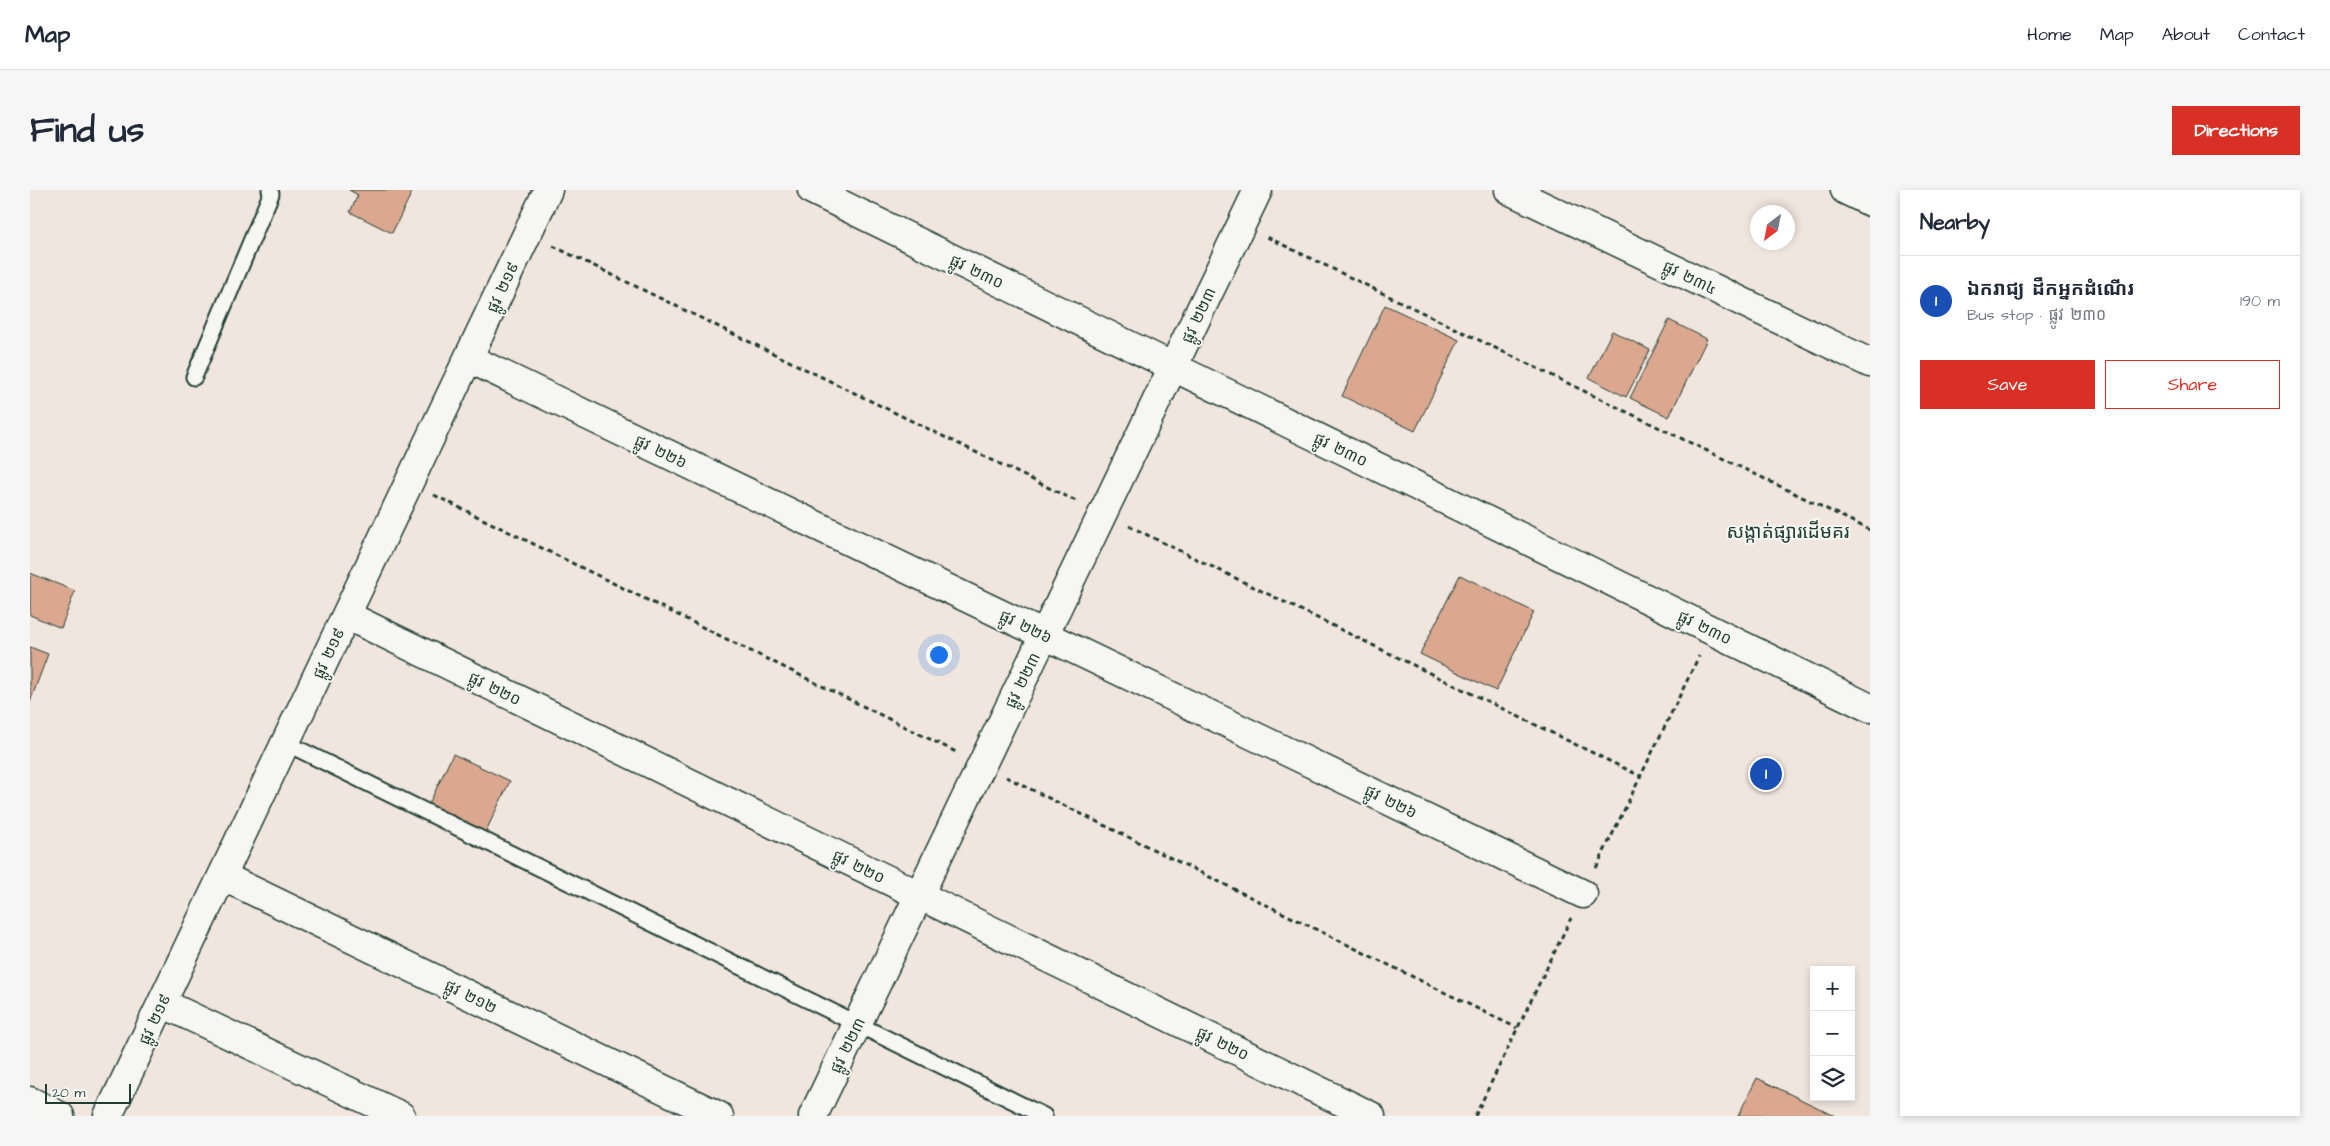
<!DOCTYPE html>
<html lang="en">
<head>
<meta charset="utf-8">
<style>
	body { margin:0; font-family:"Architects Daughter","Noto Sans Khmer",sans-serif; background:#f6f6f7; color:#1f2937 }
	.controls { position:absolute; right:15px; bottom:15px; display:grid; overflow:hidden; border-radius:0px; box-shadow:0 2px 8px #0003 }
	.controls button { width:45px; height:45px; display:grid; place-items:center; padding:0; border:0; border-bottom:1px solid #e0e1e3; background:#fff; color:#1f2937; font:25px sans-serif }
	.compass { position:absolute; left:1720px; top:15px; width:45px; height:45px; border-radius:50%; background:#fff; box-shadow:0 2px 8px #0003; rotate:212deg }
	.scale { position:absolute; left:15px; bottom:12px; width:86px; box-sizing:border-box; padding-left:5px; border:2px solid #1f3d34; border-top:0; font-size:14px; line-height:18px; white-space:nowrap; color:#1f3d34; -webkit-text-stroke:4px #f6f6f2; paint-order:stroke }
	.you { position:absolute; left:908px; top:464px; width:18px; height:18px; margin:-12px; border:4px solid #fff; border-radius:50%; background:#1a73e8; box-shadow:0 0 0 8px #1a73e833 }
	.badge { display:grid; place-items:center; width:32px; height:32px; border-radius:50%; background:#d93025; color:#fff; font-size:16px; font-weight:700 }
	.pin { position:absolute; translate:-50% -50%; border:2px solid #fff; box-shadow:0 1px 5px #0006 }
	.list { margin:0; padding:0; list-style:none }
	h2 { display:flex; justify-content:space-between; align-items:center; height:65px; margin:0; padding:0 20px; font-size:21px }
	h2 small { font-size:16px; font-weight:400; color:#747a83 }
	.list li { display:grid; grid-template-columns:32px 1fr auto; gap:15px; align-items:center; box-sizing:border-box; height:90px; padding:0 20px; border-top:1px solid #e0e1e3 }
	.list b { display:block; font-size:19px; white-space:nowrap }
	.list p { margin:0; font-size:16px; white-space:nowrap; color:#747a83 }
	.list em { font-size:16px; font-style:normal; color:#747a83 }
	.actions { display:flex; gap:10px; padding:15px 20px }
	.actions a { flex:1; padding:11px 0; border:1px solid #d93025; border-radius:0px; text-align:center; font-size:18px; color:#d93025 }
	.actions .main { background:#d93025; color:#fff }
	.icon { flex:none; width:28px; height:28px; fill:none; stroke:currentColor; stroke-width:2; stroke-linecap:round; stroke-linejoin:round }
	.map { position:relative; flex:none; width:1840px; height:926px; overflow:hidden; border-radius:0px }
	header { display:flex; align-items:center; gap:30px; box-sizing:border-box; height:70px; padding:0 25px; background:#fff; border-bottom:1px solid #e0e1e3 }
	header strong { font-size:24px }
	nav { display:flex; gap:28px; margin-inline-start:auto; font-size:18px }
	.intro { display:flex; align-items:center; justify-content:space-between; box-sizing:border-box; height:120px; padding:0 30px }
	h1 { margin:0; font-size:35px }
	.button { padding:12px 22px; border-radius:0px; background:#d93025; color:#fff; font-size:18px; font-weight:700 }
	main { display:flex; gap:30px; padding:0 30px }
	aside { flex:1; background:#fff; border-radius:0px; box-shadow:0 2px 8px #0003 }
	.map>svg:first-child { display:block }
	.building { fill:#dba88f; stroke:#1f3d34 }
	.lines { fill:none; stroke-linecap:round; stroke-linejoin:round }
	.lane-casing { stroke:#1f3d34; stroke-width:19 }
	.street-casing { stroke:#1f3d34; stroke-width:31 }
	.secondary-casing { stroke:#1f3d34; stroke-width:31 }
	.path { stroke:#1f3d34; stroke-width:3; stroke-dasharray:5 4; stroke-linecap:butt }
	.lane { stroke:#f6f6f2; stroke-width:15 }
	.street { stroke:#f6f6f2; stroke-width:28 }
	.secondary { stroke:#f6f6f2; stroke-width:28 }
	.labels { text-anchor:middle; stroke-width:4; stroke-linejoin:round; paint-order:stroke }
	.street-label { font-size:16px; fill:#1f3d34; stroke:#f6f6f2 }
	.quarter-label { font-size:19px; fill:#1f3d34; stroke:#f6f6f2 }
</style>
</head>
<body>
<header>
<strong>Map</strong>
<nav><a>Home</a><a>Map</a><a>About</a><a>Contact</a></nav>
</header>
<div class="intro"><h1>Find us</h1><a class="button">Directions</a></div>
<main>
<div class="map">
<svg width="1840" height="926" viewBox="0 0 1840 926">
	<rect width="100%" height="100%" fill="#f1e6de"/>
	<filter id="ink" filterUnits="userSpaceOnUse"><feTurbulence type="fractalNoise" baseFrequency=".02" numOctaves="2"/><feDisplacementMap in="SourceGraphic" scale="10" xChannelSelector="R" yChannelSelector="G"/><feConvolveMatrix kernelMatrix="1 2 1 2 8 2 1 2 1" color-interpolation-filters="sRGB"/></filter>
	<g filter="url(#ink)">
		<path class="building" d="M319 0H383L362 43 320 22 328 5Z
			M1355 115 1429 150 1385 241 1312 206Z
			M1639 130 1677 149 1639 227 1600 208Z
			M1582 141 1620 160 1596 207 1559 188Z
			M0 383 45 401 31 438 0 425Z
			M1430 385 1504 422 1466 501 1390 464Z
			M0 457 18 464 0 512Z
			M423 564 480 591 454 645 397 618Z
			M1727 888 1805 926H1708Z"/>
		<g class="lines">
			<g class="lane-casing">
				<path id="lane" d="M164 187 241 4 240 0
					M256 553 1014 926"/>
			</g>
			<g class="street-casing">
				<path id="street" d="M1479 0 1840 173
					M1815 0 1840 12
					M438 168 1553 704
					M316 425 1341 926
					M192 686 689 926
					M132 813 371 926
					M0 911 30 926
					M78 926 518 0
					M783 926 1228 0"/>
			</g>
			<g class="secondary-casing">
				<path id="secondary" d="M782 0 1840 518"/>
			</g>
			<path class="path" d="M1237 47 1840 340
				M523 56 1048 312
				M404 305 926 562
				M1099 336 1610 586
				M976 587 1487 838
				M1566 678 1669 466
				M1445 926 1541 728"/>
			<use href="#lane" class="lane"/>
			<use href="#street" class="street"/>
			<use href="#secondary" class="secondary"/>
		</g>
	</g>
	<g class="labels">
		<g class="street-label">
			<text transform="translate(947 81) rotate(26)" y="6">ផ្លូវ ២៣០</text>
			<text transform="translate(1660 87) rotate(26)" y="6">ផ្លូវ ២៣៤</text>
			<text transform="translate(472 97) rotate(-65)" y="6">ផ្លូវ ២១៩</text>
			<text transform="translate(1168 125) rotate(-65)" y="6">ផ្លូវ ២២៣</text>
			<text transform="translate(1311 259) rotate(26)" y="6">ផ្លូវ ២៣០</text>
			<text transform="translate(631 261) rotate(26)" y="6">ផ្លូវ ២២៦</text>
			<text transform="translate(996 436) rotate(26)" y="6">ផ្លូវ ២២៦</text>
			<text transform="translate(1675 437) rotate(26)" y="6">ផ្លូវ ២៣០</text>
			<text transform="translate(298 463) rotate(-65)" y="6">ផ្លូវ ២១៩</text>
			<text transform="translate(992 490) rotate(-64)" y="6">ផ្លូវ ២២៣</text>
			<text transform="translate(465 498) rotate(26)" y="6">ផ្លូវ ២២០</text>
			<text transform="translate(1361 611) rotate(26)" y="6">ផ្លូវ ២២៦</text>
			<text transform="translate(829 676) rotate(26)" y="6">ផ្លូវ ២២០</text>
			<text transform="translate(441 806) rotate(26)" y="6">ផ្លូវ ២១២</text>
			<text transform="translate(124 829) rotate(-65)" y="6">ផ្លូវ ២១៩</text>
			<text transform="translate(1193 853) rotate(26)" y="6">ផ្លូវ ២២០</text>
			<text transform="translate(817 855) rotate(-64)" y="6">ផ្លូវ ២២៣</text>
		</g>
		<g class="quarter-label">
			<text x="1758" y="348">សង្កាត់ផ្សារដើមគរ</text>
		</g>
	</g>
</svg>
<div class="controls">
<button>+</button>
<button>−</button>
<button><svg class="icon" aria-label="layers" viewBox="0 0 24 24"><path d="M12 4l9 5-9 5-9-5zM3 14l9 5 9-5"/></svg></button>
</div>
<svg class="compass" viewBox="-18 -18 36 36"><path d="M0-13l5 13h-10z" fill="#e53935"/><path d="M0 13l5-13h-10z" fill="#747a83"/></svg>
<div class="scale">20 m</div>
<div class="you"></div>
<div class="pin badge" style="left:1736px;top:584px;background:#1a4fb4">1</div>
</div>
<aside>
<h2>Nearby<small></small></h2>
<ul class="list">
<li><span class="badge" style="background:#1a4fb4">1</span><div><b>ឯករាជ្យ ដឹកអ្នកដំណើរ</b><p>Bus stop · ផ្លូវ ២៣០</p></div><em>190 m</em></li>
</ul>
<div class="actions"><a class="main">Save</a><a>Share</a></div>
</aside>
</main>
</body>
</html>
